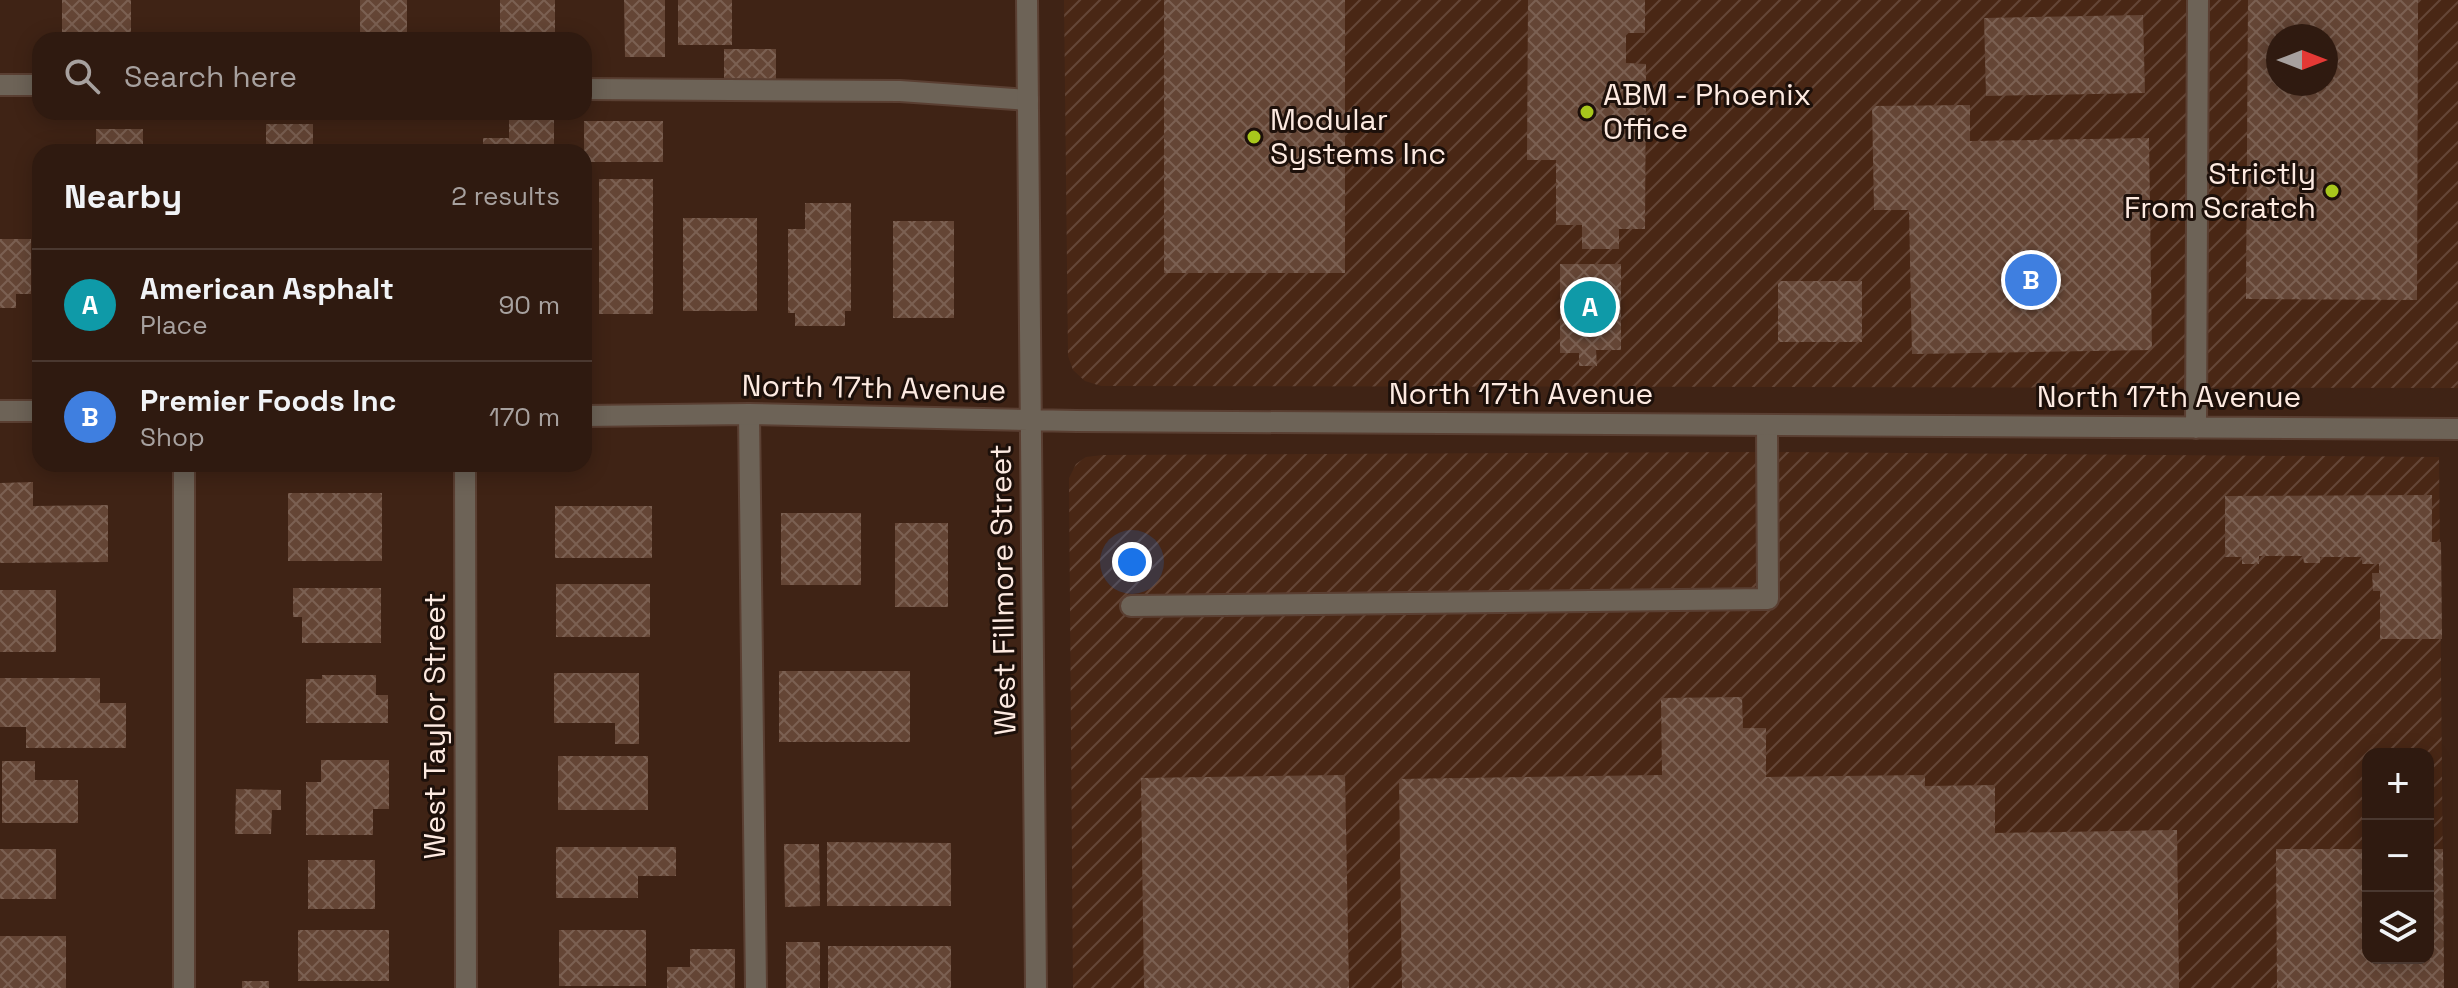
<!DOCTYPE html>
<html lang="en">
<head>
<meta charset="utf-8">
<style>
	body { margin:0; font-family:"Space Grotesk",sans-serif; background:#372319; color:#f1f3f6 }
	.controls { position:absolute; right:24px; bottom:24px; display:grid; overflow:hidden; border-radius:16px; box-shadow:0 4px 20px #0003 }
	.controls button { width:72px; height:72px; display:grid; place-items:center; padding:0; border:0; border-bottom:2px solid #4a3830; background:#2f1a10; color:#f1f3f6; font:40px sans-serif }
	.compass { position:absolute; left:2266px; top:24px; width:72px; height:72px; border-radius:50%; background:#2f1a10; box-shadow:0 4px 20px #0003; rotate:90deg }
	.you { position:absolute; left:1132px; top:562px; width:28px; height:28px; margin:-20px; border:6px solid #fff; border-radius:50%; background:#1a73e8; box-shadow:0 0 0 12px #1a73e833 }
	.badge { display:grid; place-items:center; width:52px; height:52px; border-radius:50%; background:#b45309; color:#fff; font-size:26px; font-weight:700 }
	.pin { position:absolute; translate:-50% -50%; border:4px solid #fff; box-shadow:0 2px 8px #0006 }
	.list { margin:0; padding:0; list-style:none }
	h2 { display:flex; justify-content:space-between; align-items:center; height:104px; margin:0; padding:0 32px; font-size:34px }
	h2 small { font-size:26px; font-weight:400; color:#a7a19f }
	.list li { display:grid; grid-template-columns:52px 1fr auto; gap:24px; align-items:center; box-sizing:border-box; height:112px; padding:0 32px; border-top:2px solid #4a3830 }
	.list b { display:block; font-size:30px; white-space:nowrap }
	.list p { margin:0; font-size:26px; white-space:nowrap; color:#a7a19f }
	.list em { font-size:26px; font-style:normal; color:#a7a19f }
	.icon { flex:none; width:44px; height:44px; fill:none; stroke:currentColor; stroke-width:2; stroke-linecap:round; stroke-linejoin:round }
	.map { position:relative; flex:none; width:2458px; height:988px; overflow:hidden }
	.search { position:absolute; background:#2f1a10; box-shadow:0 4px 20px #0003; left:32px; top:32px; width:560px; height:88px; display:flex; align-items:center; gap:20px; box-sizing:border-box; padding:0 28px; border-radius:24px; color:#a7a19f; font-size:30px }
	.panel { position:absolute; background:#2f1a10; box-shadow:0 4px 20px #0003; left:32px; top:144px; width:560px; height:328px; border-radius:24px }
	.map>svg:first-child { display:block }
	.industrial { fill:url(#industrial-furrows); fill-rule:evenodd }
	.building { fill:url(#building-cross-hatch); fill-rule:evenodd }
	.lines { fill:none; stroke-linecap:round; stroke-linejoin:round }
	.lane-casing { stroke:#5a3f32; stroke-width:24 }
	.street-casing { stroke:#5a3f32; stroke-width:24 }
	.lane { stroke:#6d6357; stroke-width:20 }
	.street { stroke:#6d6357; stroke-width:20 }
	.poi-dot { fill:#a8c71c; stroke:#1d100a; stroke-width:3 }
	.labels { text-anchor:middle; stroke-width:6; stroke-linejoin:round; paint-order:stroke }
	.poi-label { font-size:30px; fill:#fdeae1; stroke:#1d100a; text-anchor:start }
	.street-label { font-size:30px; fill:#fdeae1; stroke:#1d100a }
</style>
</head>
<body>
<div class="map">
<svg width="2458" height="988" viewBox="0 0 2458 988">
	<defs>
		<pattern id="industrial-furrows" width="10" height="10" patternUnits="userSpaceOnUse" patternTransform="scale(2)"><rect width="10" height="10" fill="#492715"/><path d="M-1 1l2-2M0 10L10 0M9 11l2-2" fill="none" stroke="#644637"/></pattern>
		<pattern id="building-cross-hatch" width="8" height="8" patternUnits="userSpaceOnUse" patternTransform="scale(2)"><rect width="8" height="8" fill="#644535"/><path d="M0 0l8 8M0 8l8-8" fill="none" stroke="#7b6052"/></pattern>
	</defs>
	<rect width="100%" height="100%" fill="#3f2315"/>
	<path class="industrial" d="M1064 0H2458V388L1101 386 1085 381 1073 370 1068 356ZM2278 36H2326V84H2278Z
		M1766 452 2439 457 2444 988H1073L1069 478 1076 464 1086 457 1103 455ZM2368 754H2428V958H2368Z"/>
	<path class="building" d="M62 0H131V40H62Z
		M360 0H407V40H360Z
		M500 0H555V40H500Z
		M624 0H665V57H625Z
		M678 0H732V45H678Z
		M1164 0H1345V273H1164Z
		M1528 0H1645V33H1626V63L1646 64 1645 229H1619V249H1582V225H1556V160H1527Z
		M2248 0H2418L2417 300 2246 299ZM2278 36H2326V84H2278Z
		M2143 15 2145 93 1986 96 1984 18Z
		M724 49H776V79H724Z
		M1970 105V141L2149 138 2152 350 1912 354 1909 210H1874L1872 106Z
		M509 117H554V152H483V138H509Z
		M584 121H663V162H584Z
		M266 124H313V152H266Z
		M96 129H143V152H96Z
		M599 179H653V314H599Z
		M805 203H851V311H845V326H795V313H788V229H805Z
		M683 218H757V311H683Z
		M893 221H954V318H893Z
		M0 239H31V294H16V308H0Z
		M1560 264H1621V350H1596L1597 366H1579V353H1560Z
		M1778 281H1862V342H1778Z
		M33 482V506L108 505V562L0 563V483Z
		M288 493H382V561H288Z
		M2432 495V542H2441L2442 639H2380V591H2373L2372 573H2379V564H2362V557H2320V563H2304L2303 556H2259V564H2242V557H2225V496Z
		M555 506H652V558H555Z
		M781 513H861V585H781Z
		M895 523H948V607H895Z
		M556 584H650V637H556Z
		M293 588H381V643H302V617H293Z
		M0 590H56V652H0Z
		M779 671H910V742H779Z
		M554 673H639V744H615V723H554Z
		M322 675H376V695H388V723H306V679H322Z
		M0 678H100V703H126V748H26V727H0Z
		M1742 697 1743 728H1766V777L1925 775V786L1995 785V833L2177 830 2179 988H1402L1399 779 1662 775 1661 698Z
		M558 756H648V810H558Z
		M321 760H389V809H373V835H306V782H321Z
		M2 761H35V780H78V823H2Z
		M1345 775 1349 988H1144L1141 778Z
		M236 789 281 790V810H272L271 834H235Z
		M827 842 951 843V906H827Z
		M784 844H819L820 906 785 907Z
		M556 847H676V876H638V898H556Z
		M0 849H56V899H0Z
		M2276 849H2368V958H2428V849H2443L2444 988H2277Z
		M308 860H375V909H308Z
		M298 930H389V981H298Z
		M559 930H646V986H559Z
		M0 936H66V988H0Z
		M786 942H820V988H786Z
		M828 946H951V988H828Z
		M690 949H735V988H667V967H690Z
		M242 981H269V988H242Z"/>
	<g class="lines">
		<g class="lane-casing">
			<path id="lane" d="M0 85H40
				M584 89 900 91 1028 100
				M749 414 756 988
				M184 464V988
				M1131 606 1768 599 1767 425"/>
		</g>
		<g class="street-casing">
			<path id="street" d="M1027 0 1036 988
				M0 411H40
				M584 416 749 414 1077 421 2458 429
				M2196 428 2198 0
				M465 464 466 988"/>
		</g>
		<use href="#lane" class="lane"/>
		<use href="#street" class="street"/>
	</g>
	<g class="poi-dot">
		<circle cx="1587" cy="112" r="8"/>
		<circle cx="1254" cy="137" r="8"/>
		<circle cx="2332" cy="191" r="8"/>
	</g>
	<g class="labels">
		<g class="poi-label">
			<text x="1603" y="105">ABM - Phoenix<tspan x="1603" dy="34">Office</tspan></text>
			<text x="1270" y="130">Modular<tspan x="1270" dy="34">Systems Inc</tspan></text>
			<text x="2316" y="184" text-anchor="end">Strictly<tspan x="2316" dy="34">From Scratch</tspan></text>
		</g>
		<g class="street-label">
			<text transform="translate(874 388) rotate(1)" y="10">North 17th Avenue</text>
			<text x="1521" y="404">North 17th Avenue</text>
			<text x="2169" y="407">North 17th Avenue</text>
			<text transform="translate(1003 590) rotate(-91)" y="10">West Fillmore Street</text>
			<text transform="translate(435 726) rotate(-90)" y="10">West Taylor Street</text>
		</g>
	</g>
</svg>
<div class="controls">
<button>+</button>
<button>−</button>
<button><svg class="icon" aria-label="layers" viewBox="0 0 24 24"><path d="M12 4l9 5-9 5-9-5zM3 14l9 5 9-5"/></svg></button>
</div>
<svg class="compass" viewBox="-18 -18 36 36"><path d="M0-13l5 13h-10z" fill="#e53935"/><path d="M0 13l5-13h-10z" fill="#a7a19f"/></svg>
<div class="you"></div>
<div class="pin badge" style="left:1590px;top:307px;background:#0f9aa8">A</div>
<div class="pin badge" style="left:2031px;top:280px;background:#3f7fe0">B</div>
<div class="search"><svg class="icon" aria-label="search" viewBox="0 0 24 24"><circle cx="10" cy="10" r="6"/><path d="M15 15l6 6"/></svg>Search here</div>
<section class="panel">
<h2>Nearby<small>2 results</small></h2>
<ul class="list">
<li><span class="badge" style="background:#0f9aa8">A</span><div><b>American Asphalt</b><p>Place</p></div><em>90 m</em></li>
<li><span class="badge" style="background:#3f7fe0">B</span><div><b>Premier Foods Inc</b><p>Shop</p></div><em>170 m</em></li>
</ul>
</section>
</div>
</body>
</html>
